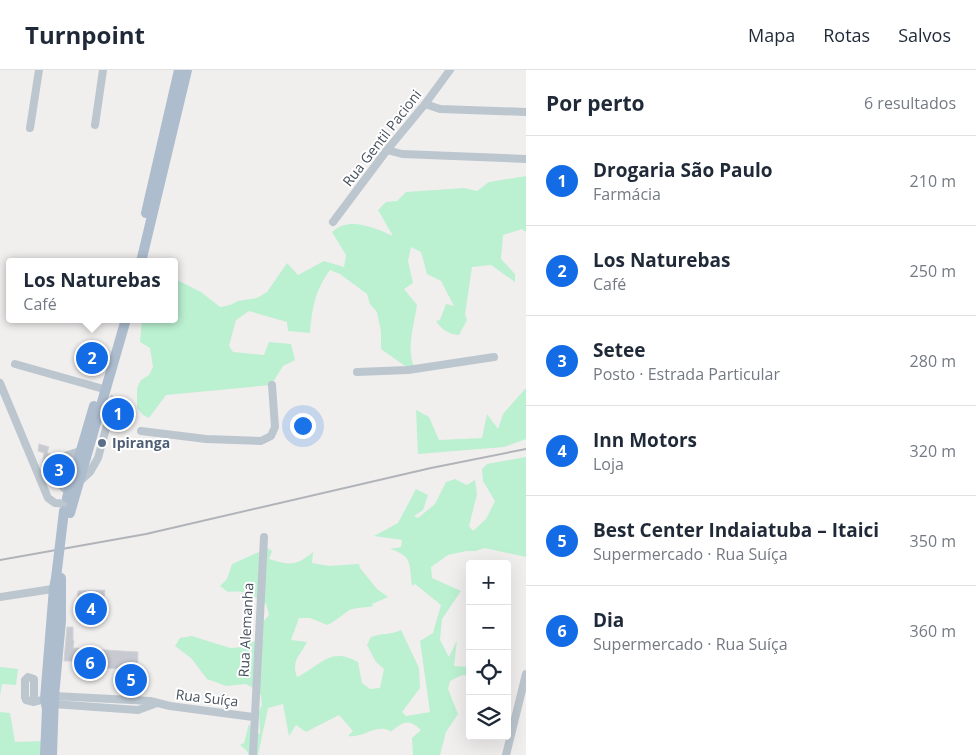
<!DOCTYPE html>
<html lang="pt">
<head>
<meta charset="utf-8">
<style>
	body { margin:0; font-family:"Open Sans",sans-serif; background:#f6f6f7; color:#1f2937 }
	.controls { position:absolute; right:15px; bottom:15px; display:grid; overflow:hidden; border-radius:5px; box-shadow:0 5px 20px #0002 }
	.controls button { width:45px; height:45px; display:grid; place-items:center; padding:0; border:0; border-bottom:1px solid #e0e1e3; background:#fff; color:#1f2937; font:25px sans-serif }
	.you { position:absolute; left:302px; top:355px; width:18px; height:18px; margin:-12px; border:4px solid #fff; border-radius:50%; background:#1a73e8; box-shadow:0 0 0 8px #1a73e833 }
	.badge { display:grid; place-items:center; width:32px; height:32px; border-radius:50%; background:#136ce6; color:#fff; font-size:16px; font-weight:700 }
	.pin { position:absolute; translate:-50% -50%; border:2px solid #fff; box-shadow:0 1px 5px #0006 }
	.popup { position:absolute; left:6px; top:188px; width:172px; height:65px; box-sizing:border-box; display:grid; place-content:center; border-radius:5px; background:#fff; filter:drop-shadow(0 1px 4px #0005); font-size:16px; white-space:nowrap; color:#747a83 }
	.popup b { font-size:19px; color:#1f2937 }
	.popup::after { content:''; position:absolute; left:50%; top:100%; margin-left:-10px; border:10px solid transparent; border-top-color:#fff }
	.list { margin:0; padding:0; list-style:none }
	h2 { display:flex; justify-content:space-between; align-items:center; height:65px; margin:0; padding:0 20px; font-size:21px }
	h2 small { font-size:16px; font-weight:400; color:#747a83 }
	.list li { display:grid; grid-template-columns:32px 1fr auto; gap:15px; align-items:center; box-sizing:border-box; height:90px; padding:0 20px; border-top:1px solid #e0e1e3 }
	.list b { display:block; font-size:19px; white-space:nowrap }
	.list p { margin:0; font-size:16px; white-space:nowrap; color:#747a83 }
	.list em { font-size:16px; font-style:normal; color:#747a83 }
	.icon { flex:none; width:28px; height:28px; fill:none; stroke:currentColor; stroke-width:2; stroke-linecap:round; stroke-linejoin:round }
	.map { position:relative; flex:none; width:526px; height:685px; overflow:hidden }
	header { display:flex; align-items:center; gap:30px; box-sizing:border-box; height:70px; padding:0 25px; background:#fff; border-bottom:1px solid #e0e1e3 }
	header strong { font-size:24px }
	nav { display:flex; gap:28px; margin-inline-start:auto; font-size:18px }
	main { display:flex }
	aside { flex:1; background:#fff }
	.map>svg:first-child { display:block }
	.green { fill:#bbf0d1 }
	.building { fill:#c8cad1; stroke:#d2d4da }
	.lines { fill:none; stroke-linecap:round; stroke-linejoin:round }
	.minor { stroke:#bcc6ce; stroke-width:8 }
	.major { stroke:#adbdce; stroke-width:10 }
	.rail { stroke:#b0b4b9; stroke-width:2 }
	.major-bridge { stroke:#adbdce; stroke-width:10 }
	.service-dot { fill:#5c6f8a; stroke:#fff; stroke-width:2 }
	.labels { text-anchor:middle; stroke-width:4; stroke-linejoin:round; paint-order:stroke }
	.street-label { font-size:14px; fill:#46515d; stroke:#fff }
	.service-label { font-size:14px; font-weight:bold; fill:#4e5e75; stroke:#fff; text-anchor:start }
</style>
</head>
<body>
<header>
<strong>Turnpoint</strong>
<nav><a>Mapa</a><a>Rotas</a><a>Salvos</a></nav>
</header>
<main>
<div class="map">
<svg width="526" height="685" viewBox="0 0 526 685">
	<rect width="100%" height="100%" fill="#f1eeee"/>
	<path class="green" d="M526 106V162L522 159 503 165 501 189 515 204V212L491 195 472 197 465 244 467 250 459 265C448 264 442 260 436 251L440 250 446 234 454 236 441 211 427 204 421 182 411 177 408 191 413 213 404 219 417 235C414 256 405 282 416 300L412 301 381 279V262L377 242 370 234 367 224 340 204 330 200C315 220 312 239 310 263L288 261 287 252 249 241 236 250 229 276 233 282 264 285 269 272 291 274 295 290 283 296 271 315 166 325 149 348 143 345 137 338V318L141 310 149 305 153 297 150 278 140 272 142 249H174L175 209 201 222 220 237 230 235 238 231 257 228 267 222 287 193 298 205 324 191 344 197 346 185 332 162C350 146 374 158 393 166L378 140 386 132 397 131 406 122 464 118 477 121 489 112Z
		M526 318V369L504 377 418 384 416 340 429 347 439 370 482 368 487 344 498 359 503 344Z
		M526 387V487L485 478 475 481H466L448 485 431 497 432 508 461 521 442 549 440 570 449 587 457 570 454 596 470 597V606L462 605 450 611 448 619 458 644 446 662 440 685H413L412 668 421 660C407 647 403 653 390 662L389 660C372 655 365 668 348 666L353 661 339 645 306 662 296 655 289 666 283 634 268 638 258 685H249L246 680 240 675 244 673 249 654 255 665 260 663 259 642 262 635 261 625 255 619 246 614 226 616 207 609 191 588 175 576 180 568 192 566 230 578 245 577 249 572 259 571 262 553 269 545 266 534C250 525 248 520 228 522L220 516 227 509 232 494 268 478 272 481 269 489C290 495 295 497 313 482L312 493 329 496 359 494 360 498 377 519 388 527 372 534 373 536C366 538 359 537 352 539 346 541 337 551 327 555L310 548H299L291 570 307 572C300 586 291 590 297 607 321 596 329 576 358 592L362 613 370 619 380 618 384 599 376 592 367 575 371 567C382 563 391 565 401 560L419 598 420 618 402 642 406 646 430 642 420 571 433 563 441 535 415 514 412 516C409 494 413 486 390 479L401 477 402 470 374 466 398 453 416 419 428 425 423 440 414 446 418 448 435 434 446 412 455 409 467 415 475 410 477 424 469 456 473 461 486 449 495 431 483 411 482 399 487 394Z
		M0 597 18 599 16 615 2 614 0 626Z
		M0 642 10 643 15 672 42 671V685H0Z"/>
	<path class="building" d="M111 325 124 333 119 359 109 333Z
		M39 374 49 377 47 383 59 387 53 406V404L44 405 42 397 44 383 38 381Z
		M105 520 102 548 79 547V530H77L78 521Z
		M67 557H73V570L74 571 73 578 138 582 137 621 125 620V599L80 597 79 591H64Z"/>
	<g class="lines">
		<path class="minor" d="M425 34 440 39 526 42
			M95 55 103 0
			M30 58 39 0
			M387 80 402 84 526 89
			M333 152 387 80 425 34 450 0
			M15 294 100 318
			M357 302 408 300 494 287
			M0 313 48 428 55 433 72 434
			M141 361 206 369 261 371 271 366 275 357 272 315
			M80 411 90 402 98 388 107 355 106 345 102 335
			M68 422 57 411 65 386 80 381
			M0 527 59 518
			M54 626 150 631 170 636 253 647
			M34 632V609L28 607 25 610V627L26 630 34 632 45 629
			M53 634 138 640 157 633
			M253 685 264 467
			M506 685 526 604"/>
		<path class="major" d="M146 143 179 0
			M141 192 187 0
			M67 428 94 336
			M70 443 126 249
			M45 685 47 639 45 629 54 518 56 508
			M52 685 54 626 61 551V508"/>
		<path class="rail" d="M0 490 146 464 431 398 526 379"/>
		<path class="major-bridge" d="M56 508 64 441"/>
	</g>
	<circle class="service-dot" cx="102" cy="373" r="5"/>
	<g class="labels">
		<g class="street-label">
			<text transform="translate(382 68) rotate(-52)" y="5">Rua Gentil Pacioni</text>
			<text transform="translate(246 560) rotate(-87)" y="5">Rua Alemanha</text>
			<text transform="translate(207 628) rotate(7)" y="5">Rua Suíça</text>
		</g>
		<g class="service-label">
			<text x="112" y="378">Ipiranga</text>
		</g>
	</g>
</svg>
<div class="controls">
<button>+</button>
<button>−</button>
<button><svg class="icon" aria-label="locate" viewBox="0 0 24 24"><circle cx="12" cy="12" r="6"/><path d="M12 2v4M12 18v4M2 12h4M18 12h4"/></svg></button>
<button><svg class="icon" aria-label="layers" viewBox="0 0 24 24"><path d="M12 4l9 5-9 5-9-5zM3 14l9 5 9-5"/></svg></button>
</div>
<div class="you"></div>
<div class="pin badge" style="left:118px;top:344px">1</div>
<div class="pin badge" style="left:92px;top:288px">2</div>
<div class="popup"><b>Los Naturebas</b>Café</div>
<div class="pin badge" style="left:59px;top:400px">3</div>
<div class="pin badge" style="left:91px;top:539px">4</div>
<div class="pin badge" style="left:131px;top:610px">5</div>
<div class="pin badge" style="left:90px;top:593px">6</div>
</div>
<aside>
<h2>Por perto<small>6 resultados</small></h2>
<ul class="list">
<li><span class="badge">1</span><div><b>Drogaria São Paulo</b><p>Farmácia</p></div><em>210 m</em></li>
<li><span class="badge">2</span><div><b>Los Naturebas</b><p>Café</p></div><em>250 m</em></li>
<li><span class="badge">3</span><div><b>Setee</b><p>Posto · Estrada Particular</p></div><em>280 m</em></li>
<li><span class="badge">4</span><div><b>Inn Motors</b><p>Loja</p></div><em>320 m</em></li>
<li><span class="badge">5</span><div><b>Best Center Indaiatuba – Itaici</b><p>Supermercado · Rua Suíça</p></div><em>350 m</em></li>
<li><span class="badge">6</span><div><b>Dia</b><p>Supermercado · Rua Suíça</p></div><em>360 m</em></li>
</ul>
</aside>
</main>
</body>
</html>
